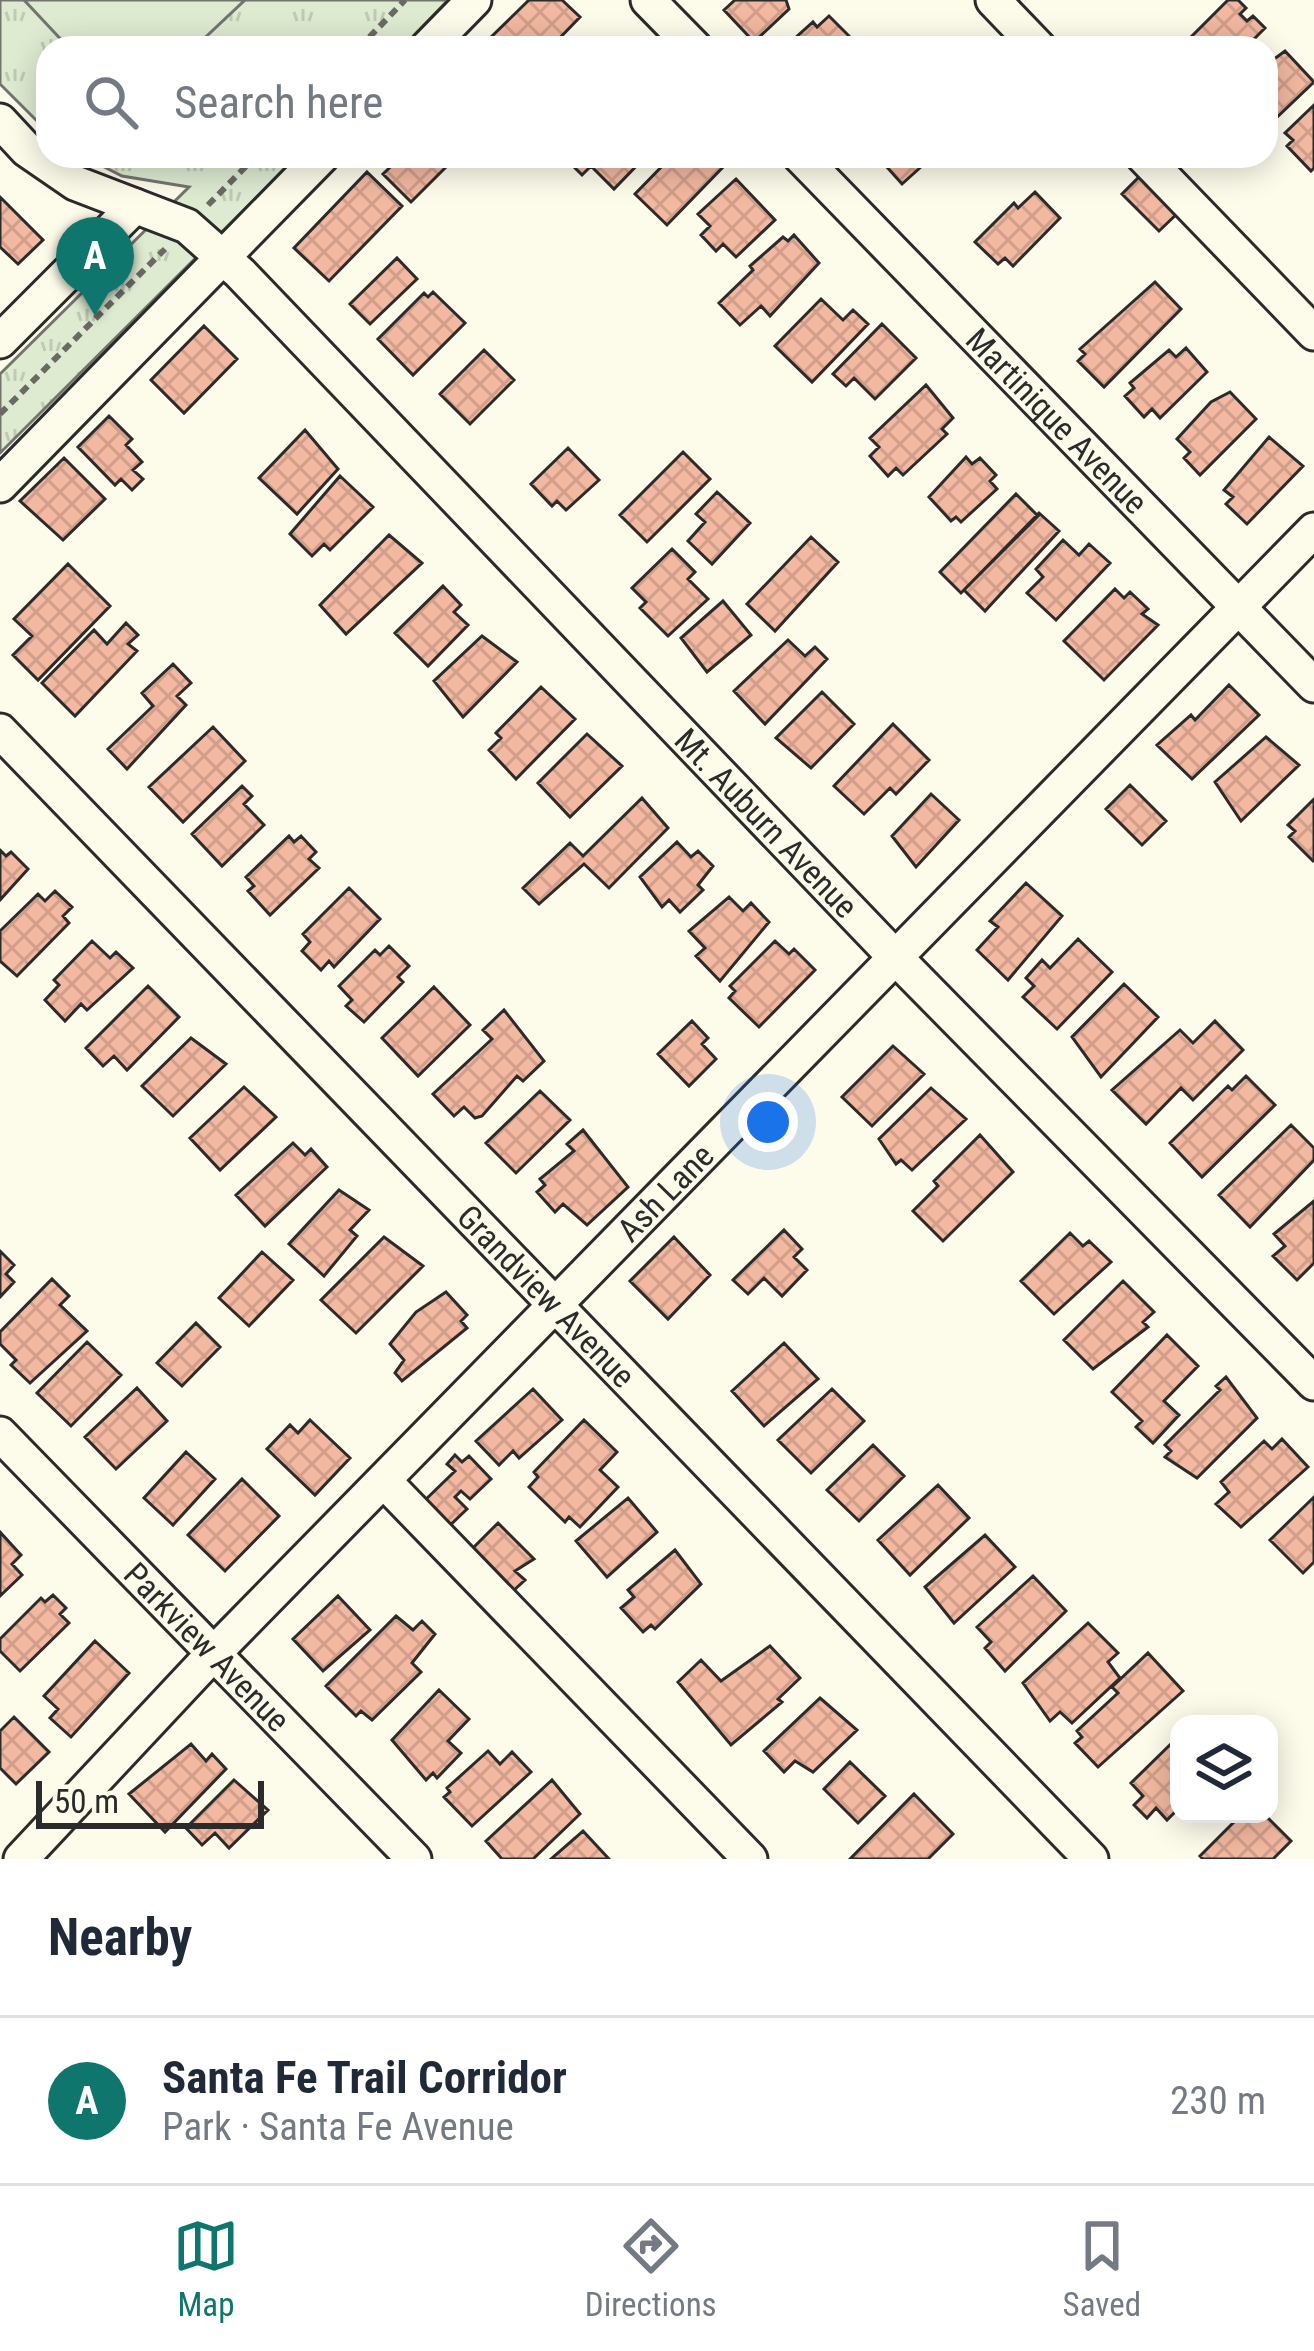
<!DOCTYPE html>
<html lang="en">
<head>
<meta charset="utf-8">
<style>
	body { margin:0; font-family:"Roboto Condensed",sans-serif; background:#f6f6f7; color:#1f2937 }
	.controls { position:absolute; right:36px; bottom:36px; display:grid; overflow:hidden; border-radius:24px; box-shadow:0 6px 30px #0003 }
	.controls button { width:108px; height:108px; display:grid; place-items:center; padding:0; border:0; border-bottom:3px solid #e0e1e3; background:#fff; color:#1f2937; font:60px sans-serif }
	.scale { position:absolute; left:36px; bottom:30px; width:228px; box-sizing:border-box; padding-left:12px; border:6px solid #2b2b2b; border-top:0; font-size:33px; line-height:42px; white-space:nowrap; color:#2b2b2b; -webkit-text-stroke:9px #fdfbea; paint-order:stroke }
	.you { position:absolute; left:768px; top:1122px; width:42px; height:42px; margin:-30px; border:9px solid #fff; border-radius:50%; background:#1a73e8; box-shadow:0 0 0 18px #1a73e833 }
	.badge { display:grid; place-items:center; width:78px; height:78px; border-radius:50%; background:#0f766e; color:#fff; font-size:39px; font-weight:700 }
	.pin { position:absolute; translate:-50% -99px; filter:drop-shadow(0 3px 6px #0008) }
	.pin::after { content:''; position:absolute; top:63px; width:42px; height:36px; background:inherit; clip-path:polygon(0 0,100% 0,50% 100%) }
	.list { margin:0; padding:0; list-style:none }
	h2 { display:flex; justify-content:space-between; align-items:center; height:156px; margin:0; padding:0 48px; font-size:51px }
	h2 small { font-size:39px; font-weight:400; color:#747a83 }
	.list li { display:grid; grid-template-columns:78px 1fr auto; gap:36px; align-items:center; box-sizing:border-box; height:168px; padding:0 48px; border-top:3px solid #e0e1e3 }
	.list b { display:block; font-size:45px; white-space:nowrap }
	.list p { margin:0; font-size:39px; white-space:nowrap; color:#747a83 }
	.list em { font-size:39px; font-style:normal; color:#747a83 }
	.icon { flex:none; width:66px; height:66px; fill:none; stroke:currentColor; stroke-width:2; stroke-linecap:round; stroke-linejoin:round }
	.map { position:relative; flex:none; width:1314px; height:1859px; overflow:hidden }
	.search { position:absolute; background:#fff; box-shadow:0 6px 30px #0003; left:36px; right:36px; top:36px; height:132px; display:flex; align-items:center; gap:30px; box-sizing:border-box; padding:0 42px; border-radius:36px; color:#747a83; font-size:45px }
	.sheet { height:324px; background:#fff }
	nav { display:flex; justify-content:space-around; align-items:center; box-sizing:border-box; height:168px; border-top:3px solid #e0e1e3; background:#fff; font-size:33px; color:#747a83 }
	nav a { display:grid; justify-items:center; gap:6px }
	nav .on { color:#0f766e }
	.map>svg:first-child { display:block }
	.grass { fill:url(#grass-tufts); stroke:#74746e; stroke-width:3 }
	.garden { fill:#deebd1; stroke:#74746e; stroke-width:3 }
	.building { fill:url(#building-cross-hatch); stroke:#2b2b2b; stroke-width:3 }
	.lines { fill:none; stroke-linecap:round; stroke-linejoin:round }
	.minor-casing { stroke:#2b2b2b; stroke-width:39 }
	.path { stroke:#6a6964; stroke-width:6; stroke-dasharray:9 6; stroke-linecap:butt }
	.minor { stroke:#fdfbea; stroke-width:33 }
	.labels { text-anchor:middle; stroke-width:9; stroke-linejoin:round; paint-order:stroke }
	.street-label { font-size:33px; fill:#2b2b2b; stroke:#fdfbea }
</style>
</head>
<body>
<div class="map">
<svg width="1314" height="1859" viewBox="0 0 1314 1859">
	<defs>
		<pattern id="grass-tufts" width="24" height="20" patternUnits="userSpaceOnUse" patternTransform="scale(3)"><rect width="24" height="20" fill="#deebd1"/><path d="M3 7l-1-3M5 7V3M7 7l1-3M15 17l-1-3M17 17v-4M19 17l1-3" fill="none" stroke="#bfcab4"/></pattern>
		<pattern id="building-cross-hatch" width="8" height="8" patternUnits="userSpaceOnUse" patternTransform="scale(3)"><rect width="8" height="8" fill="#f2b8a0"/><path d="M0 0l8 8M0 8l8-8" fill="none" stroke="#d09e8a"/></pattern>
	</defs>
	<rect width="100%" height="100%" fill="#fdfbea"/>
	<path class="grass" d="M0 0H448L402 48H48V132L0 84Z
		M83 156H298L0 453V374L189 187 122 176Z"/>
	<path class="garden" d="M24 0H245L194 48H69Z"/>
	<path class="building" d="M529 0H562L580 17 550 48H496L488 40Z
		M735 0H786L789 9 754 42 724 10Z
		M1228 0H1238L1246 8 1240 14 1247 21 1253 16 1265 28 1245 48H1188L1194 42 1190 38Z
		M829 16 849 36 839 48H784L813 22 817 27Z
		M1285 51 1314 82 1272 122 1266 116V65Z
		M1314 105V168L1311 171 1287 146 1293 140 1285 133Z
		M402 156H443L450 163 411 202 383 174Z
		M563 156H646L614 189 591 166 582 175Z
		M672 156H718L726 164 667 225 635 194Z
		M877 156H933L902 184Z
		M1145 171 1182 209 1159 231 1122 194Z
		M367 172 402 206 329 281 294 248Z
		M736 179 775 220 736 257 723 244 716 251 701 235 710 226 698 214Z
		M1035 192 1060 218 1013 266 1005 258 998 264 975 242 1014 203 1018 208Z
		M0 197 43 240 18 264 0 247Z
		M794 235 819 263 770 316 761 306 740 325 719 303 753 270 750 266 783 237 788 241Z
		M397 258 417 279 370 324 350 304Z
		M1155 282 1181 309 1104 387 1078 361 1085 354 1080 349Z
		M433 292 465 323 413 375 378 339 424 293 428 297Z
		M821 299 843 320 853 310 868 324 812 382 775 346Z
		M882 324 916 358 875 399 854 378 846 386 833 374Z
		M204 326 237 359 184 413 151 380Z
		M1186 348 1207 372 1160 418 1152 409 1144 417 1125 396 1134 388 1130 383 1169 350 1176 357Z
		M484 350 514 380 470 424 440 394Z
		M926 385 953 418 942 429 947 434 903 475 896 468 888 476 870 456 879 447 870 438Z
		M1230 392 1256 419 1200 475 1184 458 1190 452 1177 439 1211 402Z
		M109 416 132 439 126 445 142 462 133 470 143 479 132 490 121 479 115 485 78 447Z
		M305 430 338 469 297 514 259 478Z
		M1269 437 1303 466 1247 524 1226 504 1233 497 1224 490Z
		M568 448 599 480 566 510 557 501 552 506 531 484Z
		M683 452 710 479 647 542 620 515Z
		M966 457 972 464 980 458 996 475 990 481 997 489 961 522 956 517 951 521 929 497Z
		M64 458 105 499 63 540 20 501Z
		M340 476 373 507 330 550 324 544 312 556 290 534Z
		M717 492 750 523 712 564 688 541 705 522 696 514Z
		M1016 494 1038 516 961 593 940 572Z
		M1039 513 1059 531 985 611 964 590Z
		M389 535 422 563 346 634 320 605Z
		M811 537 838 562 775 631 747 604Z
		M1063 540 1079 555 1089 544 1110 563 1056 620 1027 593 1043 577 1036 569Z
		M672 549 695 572 688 579 708 599 668 636 640 608 646 602 632 588Z
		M68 564 110 606 38 680 13 655 32 636 14 619Z
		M443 586 461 605 454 612 468 625 428 666 395 633Z
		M1115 589 1124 598 1130 592 1148 609 1142 614 1158 625 1104 680 1064 641Z
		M723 601 751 635 707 672 681 638Z
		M126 623 138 635 128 644 137 651 75 716 42 683 94 630 107 644Z
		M482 636 517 662 463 717 434 681Z
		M788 640 805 656 815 647 827 659 765 724 734 691Z
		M173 664 191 683 177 696 186 705 127 769 108 749 153 706 142 693Z
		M1229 685 1259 715 1192 779 1157 745 1191 715 1195 720Z
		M541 687 575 719 516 779 489 750 501 738 496 733Z
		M822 692 854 724 811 768 776 738Z
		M893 724 929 760 896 794 890 788 864 814 834 786Z
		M213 727 245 761 183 822 149 787Z
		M587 734 622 766 570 817 538 783Z
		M1266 737 1299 765 1241 821 1215 782Z
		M1130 785 1166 821 1142 845 1106 809Z
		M242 786 252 796 244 804 264 825 222 866 192 834Z
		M931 794 959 820 916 867 892 836Z
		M642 798 668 828 609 888 584 864 539 904 523 888 570 843 583 856Z
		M1314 799V860L1313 861 1289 837 1295 831 1288 825Z
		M289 836 294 842 301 836 316 852 309 859 319 868 270 915 248 891 254 886 246 877Z
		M677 842 691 857 698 851 713 866 698 885 703 890 680 912 669 900 662 907 640 877Z
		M0 850 6 856 11 852 28 869 0 900Z
		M1026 883 1062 916 1008 980 977 950 998 927 990 921Z
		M349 888 380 919 334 967 329 961 321 970 302 951 310 942 303 934Z
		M55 891 72 907 63 916 69 923 17 976 0 961V931L38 894 45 901Z
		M729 897 743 911 751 903 769 922 720 981 696 956 705 948 689 931Z
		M1078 939 1112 972 1057 1029 1023 997 1034 986 1026 978 1042 960 1050 968Z
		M92 941 110 958 116 952 133 968 87 1010 81 1004 65 1021 45 1000 59 985 54 980Z
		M775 941 789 954 794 949 815 970 759 1027 729 998 735 991 730 986Z
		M389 946 409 966 398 977 403 982 364 1022 346 1006 352 1000 339 986 375 950 380 955Z
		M1124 984 1158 1017 1101 1077 1072 1037Z
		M148 986 179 1017 127 1070 114 1056 103 1066 86 1048Z
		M434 987 470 1025 418 1076 382 1038Z
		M504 1010 544 1061 523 1081 517 1076 482 1116 475 1118 464 1107 454 1116 433 1094 492 1039 483 1030Z
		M692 1021 708 1038 702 1044 716 1059 689 1086 658 1054Z
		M1215 1021 1243 1050 1193 1100 1181 1088 1146 1124 1112 1090 1180 1030 1193 1043Z
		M191 1038 226 1064 173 1116 142 1086Z
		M893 1046 924 1074 872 1126 842 1097Z
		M1246 1076 1275 1105 1202 1177 1170 1143 1228 1086 1232 1090Z
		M244 1087 276 1117 220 1170 190 1138Z
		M931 1088 966 1119 912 1170 901 1160 896 1164 879 1139Z
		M540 1091 570 1120 516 1173 486 1143Z
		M1291 1125 1314 1148V1160L1250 1227 1219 1195Z
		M583 1130 628 1187 587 1225 563 1204 555 1212 537 1192 545 1185 540 1179 574 1151 567 1144Z
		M980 1135 1013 1172 943 1241 913 1211 938 1186 934 1181Z
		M293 1143 305 1155 311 1149 327 1167 265 1226 236 1195Z
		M339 1190 369 1210 350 1230 357 1236 324 1276 289 1244Z
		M1314 1201V1263L1297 1280 1273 1256 1285 1246 1274 1234Z
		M784 1230 802 1249 794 1257 807 1270 782 1296 764 1278 748 1294 733 1280Z
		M1070 1233 1083 1246 1089 1241 1111 1262 1054 1314 1021 1281Z
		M384 1237 423 1266 356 1333 321 1300Z
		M674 1237 710 1275 668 1319 630 1281Z
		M0 1251 14 1265 6 1274 14 1282 0 1297Z
		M262 1252 293 1280 249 1326 219 1298Z
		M52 1279 69 1296 60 1305 87 1331 30 1383 11 1365 16 1360 0 1344V1332Z
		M1123 1281 1154 1312 1143 1322 1148 1327 1093 1369 1064 1340Z
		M446 1292 467 1315 461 1321 467 1328 402 1381 395 1373 404 1360 390 1344 416 1312Z
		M196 1323 220 1347 182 1386 157 1363Z
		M1167 1335 1198 1366 1164 1401 1179 1415 1153 1443 1136 1427 1142 1421 1112 1392Z
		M87 1342 121 1375 71 1426 37 1393Z
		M784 1343 818 1379 764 1426 732 1391Z
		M1226 1377 1257 1418 1197 1478 1165 1457 1171 1451 1165 1445 1220 1390 1216 1386Z
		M137 1388 167 1421 116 1469 85 1437Z
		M533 1389 562 1420 519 1458 513 1451 499 1465 476 1441Z
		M832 1389 864 1421 811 1473 778 1440Z
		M310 1420 350 1458 315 1495 267 1449 290 1425 298 1433Z
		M584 1420 617 1452 600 1470 618 1487 580 1527 569 1517 565 1522 529 1487 538 1477 534 1472Z
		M1282 1439 1308 1467 1241 1527 1216 1504 1229 1492 1221 1482 1264 1441 1272 1449Z
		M873 1445 904 1476 859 1521 827 1490Z
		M186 1452 215 1479 173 1525 144 1498Z
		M455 1455 462 1462 469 1456 491 1479 470 1499 461 1491 455 1497 467 1509 443 1532 419 1506 455 1471 447 1464Z
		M242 1479 279 1516 225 1571 188 1535Z
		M938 1485 969 1518 910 1575 878 1540Z
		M1314 1497V1562L1303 1573 1270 1540Z
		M628 1498 657 1532 607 1577 576 1541Z
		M498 1523 534 1559 515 1571 525 1580 513 1591 472 1549Z
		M0 1532 21 1555 12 1564 22 1575 0 1596Z
		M985 1535 1015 1567 954 1623 925 1587Z
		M675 1550 701 1584 655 1629 651 1625 643 1632 621 1608 634 1597 628 1590Z
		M1033 1576 1066 1611 1005 1671 985 1648 991 1642 977 1627Z
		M53 1595 66 1608 60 1614 69 1623 20 1671 0 1651V1639L41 1598 45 1602Z
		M338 1596 370 1630 323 1671 293 1639Z
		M396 1616 413 1630 422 1621 435 1634 412 1663 421 1672 372 1720 361 1711 356 1716 326 1686Z
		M1088 1623 1118 1653 1108 1662 1120 1678 1072 1723 1060 1712 1050 1721 1023 1683Z
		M95 1641 129 1673 71 1737 50 1718 58 1709 44 1696Z
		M770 1646 800 1678 778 1699 782 1702 731 1745 678 1682 701 1660 721 1681Z
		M1148 1653 1183 1691 1098 1767 1075 1743 1082 1737 1077 1731 1118 1693 1112 1687Z
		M439 1690 469 1719 448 1741 461 1753 437 1778 433 1773 426 1780 392 1740Z
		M820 1698 857 1730 813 1772 795 1761 784 1772 764 1751Z
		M14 1717 49 1752 16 1784 0 1768V1731Z
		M1179 1736V1808L1167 1820 1156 1808 1147 1818 1134 1805 1143 1796 1131 1783Z
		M191 1744 206 1761 212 1754 226 1769 165 1832 129 1794Z
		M488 1751 500 1764 512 1752 531 1772 472 1826 444 1797 450 1792 447 1788Z
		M850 1762 885 1796 858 1823 824 1789Z
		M234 1780 268 1810 229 1848 215 1833 202 1845 186 1828Z
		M552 1780 580 1814 533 1859H502L486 1841Z
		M914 1794 953 1834 928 1859H850Z
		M1242 1814H1264L1291 1841 1273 1859H1203L1200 1856Z
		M583 1831 609 1859H551Z"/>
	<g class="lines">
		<g class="minor-casing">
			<g id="minor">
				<path d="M648 0 695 48"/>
				<path d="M993 0 1039 48"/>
				<path d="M427 48 474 0"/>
				<path id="s1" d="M0 121 27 150 75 183 187 226 240 273 895 957 1314 1383"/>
				<path id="s2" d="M800 156 1314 685"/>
				<path d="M1143 156 1314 333"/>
				<path d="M0 341 135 206"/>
				<path d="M0 485 322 156"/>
				<path id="s3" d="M0 731 1091 1859"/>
				<path id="s4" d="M0 1434 414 1859"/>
				<path d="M385 1482 750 1859"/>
				<path id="s5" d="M21 1859 213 1654 1314 530"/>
			</g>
		</g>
		<path class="path" d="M359 48 405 0
			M208 205 256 156
			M0 414 165 249"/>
		<use href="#minor" class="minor"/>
	</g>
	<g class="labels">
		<g class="street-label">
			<text dy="12" stroke="none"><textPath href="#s2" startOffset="369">Martinique Avenue</textPath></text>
			<text dy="12" stroke="none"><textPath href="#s1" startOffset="1050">Mt. Auburn Avenue</textPath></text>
			<text dy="12" stroke="none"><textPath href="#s5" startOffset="927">Ash Lane</textPath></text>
			<text dy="12" stroke="none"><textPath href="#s3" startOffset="786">Grandview Avenue</textPath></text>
			<text dy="12" stroke="none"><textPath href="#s4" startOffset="297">Parkview Avenue</textPath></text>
		</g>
	</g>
</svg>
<div class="controls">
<button><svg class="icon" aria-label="layers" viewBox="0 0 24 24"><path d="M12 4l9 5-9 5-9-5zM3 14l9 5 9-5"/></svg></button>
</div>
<div class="scale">50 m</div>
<div class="you"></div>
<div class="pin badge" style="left:95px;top:316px">A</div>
<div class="search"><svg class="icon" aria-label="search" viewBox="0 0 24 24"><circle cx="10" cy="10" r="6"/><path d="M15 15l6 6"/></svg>Search here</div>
</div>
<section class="sheet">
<h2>Nearby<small></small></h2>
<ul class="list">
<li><span class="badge">A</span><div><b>Santa Fe Trail Corridor</b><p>Park · Santa Fe Avenue</p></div><em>230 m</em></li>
</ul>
</section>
<nav>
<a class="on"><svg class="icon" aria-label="map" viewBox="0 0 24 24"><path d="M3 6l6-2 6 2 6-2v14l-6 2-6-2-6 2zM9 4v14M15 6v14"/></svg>Map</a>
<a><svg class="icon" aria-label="directions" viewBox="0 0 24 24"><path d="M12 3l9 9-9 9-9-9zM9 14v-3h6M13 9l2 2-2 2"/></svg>Directions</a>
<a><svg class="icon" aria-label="saved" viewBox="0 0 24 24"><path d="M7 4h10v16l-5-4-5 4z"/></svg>Saved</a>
</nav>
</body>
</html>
